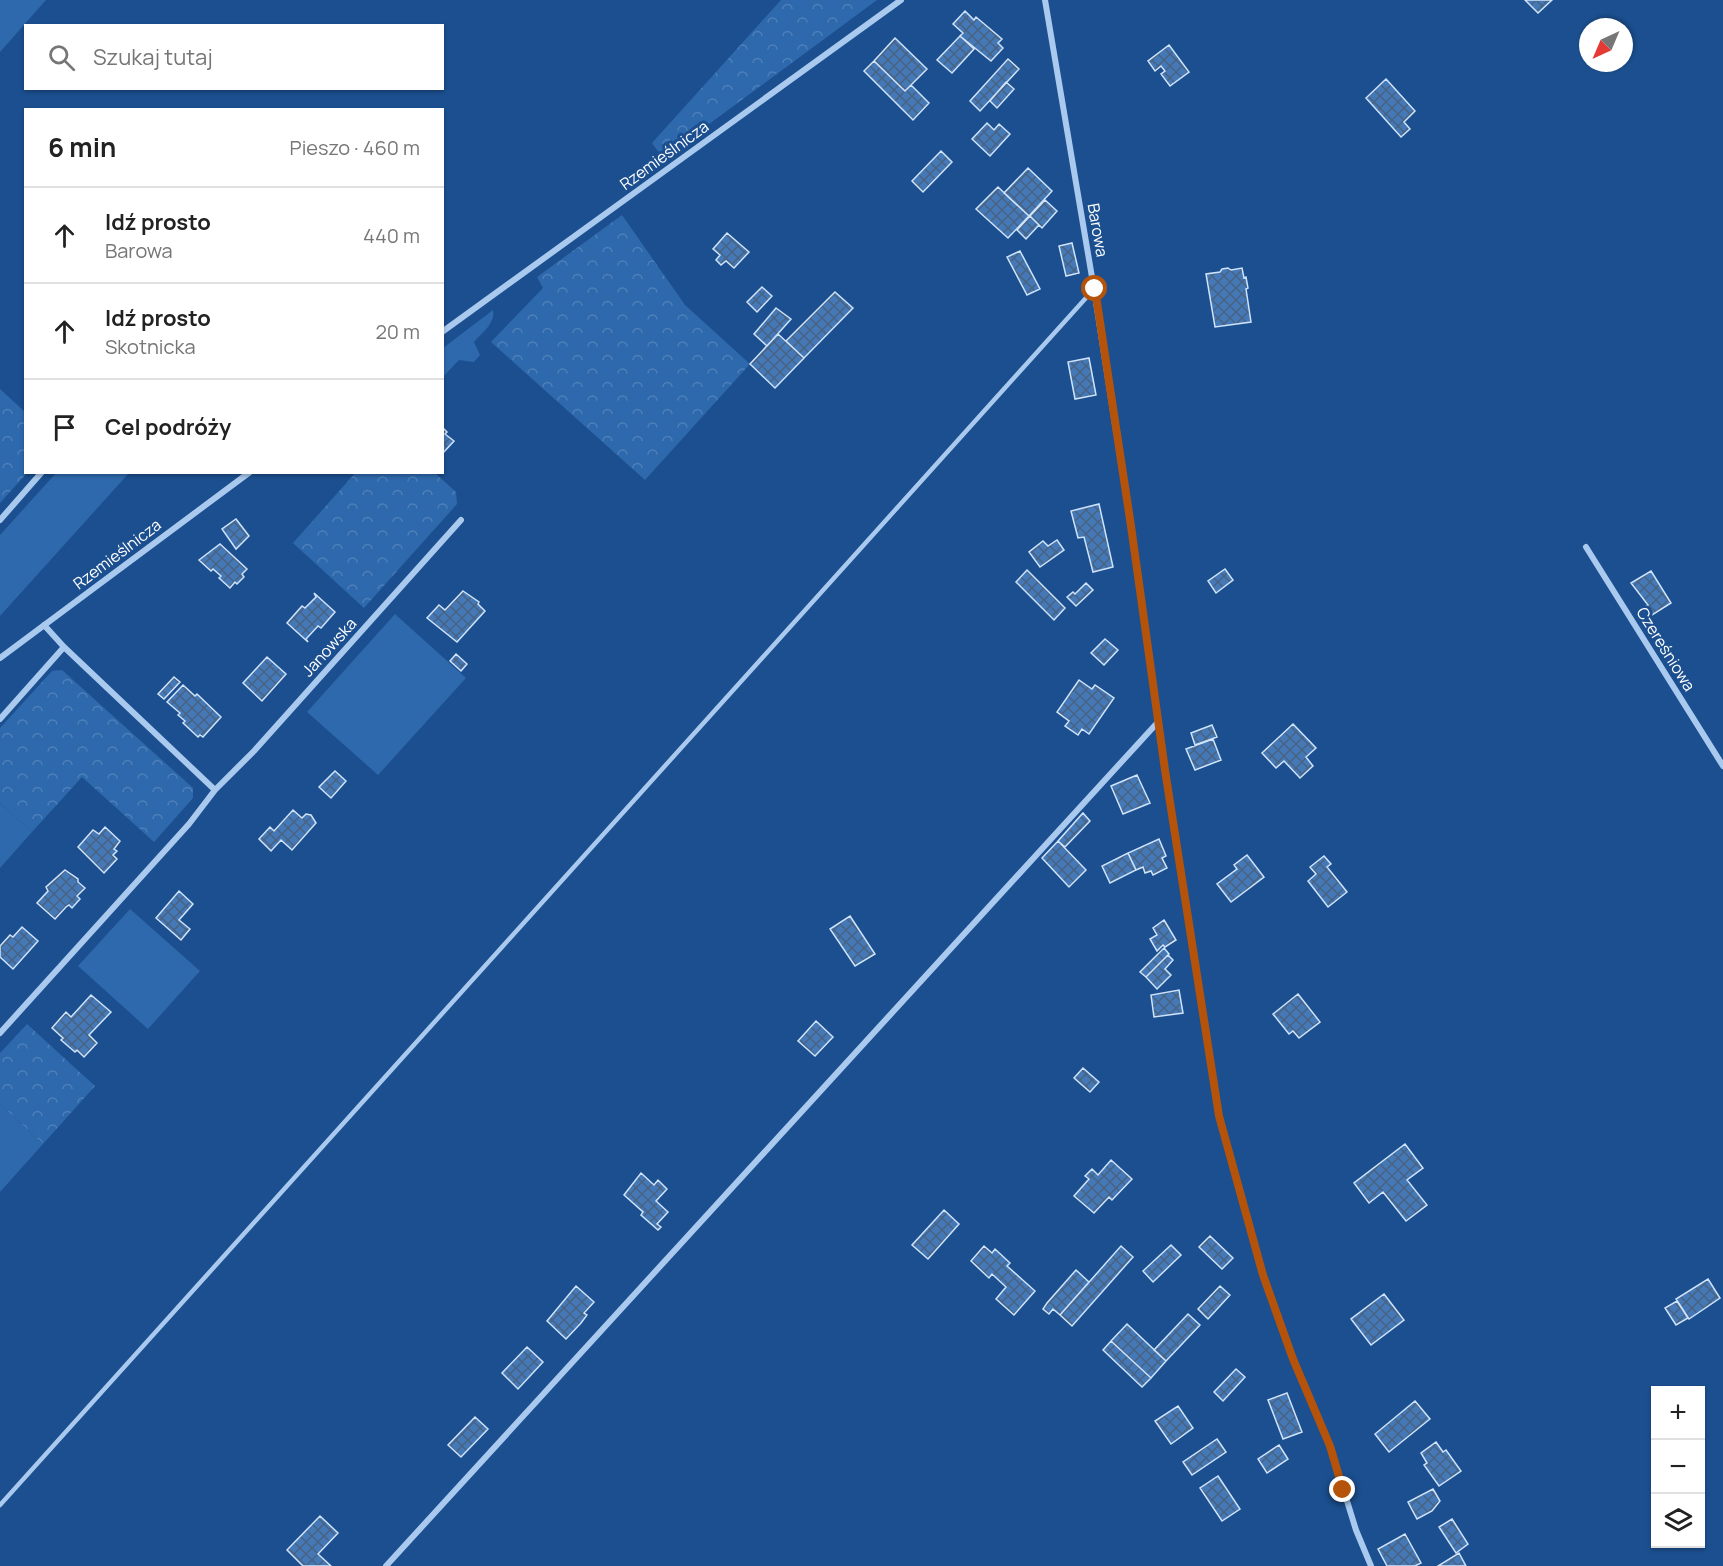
<!DOCTYPE html>
<html lang="pl">
<head>
<meta charset="utf-8">
<style>
	body { margin:0; font-family:Manrope,sans-serif; background:#f6f6f6; color:#222 }
	.controls { position:absolute; right:18px; bottom:18px; display:grid; overflow:hidden; border-radius:0px; box-shadow:0 2px 4px #0004 }
	.controls button { width:54px; height:54px; display:grid; place-items:center; padding:0; border:0; border-bottom:2px solid #e0e0e0; background:#fff; color:#222; font:30px sans-serif }
	.compass { position:absolute; left:1579px; top:18px; width:54px; height:54px; border-radius:50%; background:#fff; box-shadow:0 2px 4px #0004; rotate:224deg }
	.stop { position:absolute; width:18px; height:18px; margin:-14px; border:4px solid #b45309; border-radius:50%; background:#fff }
	.stop.end { background:#b45309; border-color:#fff; box-shadow:0 2px 6px #0008 }
	.list { margin:0; padding:0; list-style:none }
	h2 { display:flex; justify-content:space-between; align-items:center; height:78px; margin:0; padding:0 24px; font-size:26px }
	h2 small { font-size:20px; font-weight:400; color:#767676 }
	.list li { display:grid; grid-template-columns:39px 1fr auto; gap:18px; align-items:center; box-sizing:border-box; height:96px; padding:0 24px; border-top:2px solid #e0e0e0 }
	.list b { display:block; font-size:22px; white-space:nowrap }
	.list p { margin:0; font-size:20px; white-space:nowrap; color:#767676 }
	.list em { font-size:20px; font-style:normal; color:#767676 }
	.icon { flex:none; width:33px; height:33px; fill:none; stroke:currentColor; stroke-width:2; stroke-linecap:round; stroke-linejoin:round }
	.map { position:relative; flex:none; width:1723px; height:1566px; overflow:hidden }
	.search { position:absolute; background:#fff; box-shadow:0 2px 4px #0004; left:24px; top:24px; width:420px; height:66px; display:flex; align-items:center; gap:15px; box-sizing:border-box; padding:0 21px; border-radius:0px; color:#767676; font-size:22px }
	.panel { position:absolute; background:#fff; box-shadow:0 2px 4px #0004; left:24px; top:108px; width:420px; height:366px; border-radius:0px }
	.map>svg:first-child { display:block }
	.green { fill:#2e69ad }
	.forest { fill:url(#forest-crowns) }
	.building { fill:url(#building-cross-hatch); stroke:#cfe3fa; stroke-width:1.5 }
	.lines { fill:none; stroke-linecap:round; stroke-linejoin:round }
	.service { stroke:#a9c9ee; stroke-width:4.5 }
	.minor { stroke:#a9c9ee; stroke-width:6 }
	.route { stroke:#b45309; stroke-width:8 }
	.labels { text-anchor:middle; stroke-width:6; stroke-linejoin:round; paint-order:stroke }
	.street-label { font-size:16px; fill:#fff; stroke:#1b4f8f }
</style>
</head>
<body>
<div class="map">
<svg width="1723" height="1566" viewBox="0 0 1723 1566">
	<defs>
		<pattern id="forest-crowns" width="20" height="18" patternUnits="userSpaceOnUse" patternTransform="scale(1.5)"><rect width="20" height="18" fill="#2e69ad"/><path d="M2 6a3 3 0 1 1 6 0M12 15a3 3 0 1 1 6 0" fill="none" stroke="#4d80b9"/></pattern>
		<pattern id="building-cross-hatch" width="8" height="8" patternUnits="userSpaceOnUse" patternTransform="scale(1.5)"><rect width="8" height="8" fill="#4478b7"/><path d="M0 0l8 8M0 8l8-8" fill="none" stroke="#486282"/></pattern>
	</defs>
	<rect width="100%" height="100%" fill="#1b4f8f"/>
	<path class="green" d="M0 0H46L0 52Z
		M493 310C496 323 482 333 474 342L480 355 474 362 459 360 443 377V348Z
		M56 473H129L0 616V535Z
		M395 614 466 678 378 775 307 712Z
		M0 803 32 832 0 868Z
		M130 909 200 971 148 1029 78 966Z
		M0 1104 43 1144 0 1192Z"/>
	<path class="forest" d="M781 0H877L663 158 652 143Z
		M622 215 685 305 750 364 645 480 491 342 543 288 537 277Z
		M0 389 25 412 27 473 0 503Z
		M356 472 435 473 456 492 457 504 364 608 293 543Z
		M62 670 193 788V798L154 842 82 777 32 832 0 803V728L52 671Z
		M27 1024 95 1086 43 1144 0 1104V1053Z"/>
	<path class="building" d="M1525 0H1552L1538 13Z
		M965 11 974 20 976 17 1002 39 998 43 1003 48 991 61 960 36 963 33 953 24Z
		M960 36 974 49 952 73 937 60Z
		M895 38 927 69 905 91 874 61Z
		M1169 45 1189 72 1170 86 1161 74 1165 71 1161 66 1155 71 1148 61Z
		M1008 59 1019 69 980 111 970 101Z
		M874 61 905 91 911 85 929 103 913 120 864 71Z
		M1386 79 1415 111 1404 122 1410 129 1401 137 1366 98Z
		M1006 82 1014 89 997 108 990 101Z
		M987 123 994 130 999 124 1010 134 990 156 972 139Z
		M941 151 952 162 923 192 912 181Z
		M1028 168 1052 191 1029 216 1004 193Z
		M998 187 1029 216 1008 238 976 209Z
		M1045 200 1057 211 1042 228 1030 216Z
		M1030 216 1039 225 1026 239 1017 230Z
		M727 233 749 252 734 268 726 261 721 265 716 260 720 255 713 249Z
		M1072 243 1079 273 1066 276 1059 246Z
		M1020 251 1040 289 1027 295 1007 257Z
		M1228 268 1231 270 1242 268 1244 278 1246 277 1248 288 1246 289 1251 322 1215 327 1206 274 1220 272 1222 269Z
		M762 287 772 296 757 312 747 302Z
		M835 292 853 308 804 358 786 341Z
		M776 308 791 319 767 346 754 334Z
		M778 334 804 358 775 388 750 364Z
		M1089 358 1096 395 1075 399 1068 362Z
		M442 427 447 432 445 434 454 441 442 454Z
		M1099 504 1113 567 1093 572 1084 537 1078 538 1071 511Z
		M236 519 249 536 236 549 222 529Z
		M1057 540 1064 550 1040 567 1029 552 1043 541 1048 546Z
		M220 544 247 569 242 574 244 577 237 584 235 582 230 588 219 578 221 576 213 569 211 571 199 560Z
		M1225 569 1233 580 1216 593 1208 581Z
		M1027 570 1065 608 1054 620 1016 582Z
		M1651 571 1671 603 1652 615 1646 606 1648 605 1631 583Z
		M1086 583 1093 590 1076 606 1067 597 1073 592 1075 594Z
		M463 591 479 602 478 604 485 611 457 642 427 618 439 605 445 610Z
		M314 593 335 612 321 628 318 626 306 639 308 642 287 623 302 606 305 608 316 597Z
		M1105 639 1118 650 1104 665 1091 653Z
		M456 654 467 664 461 671 450 661Z
		M267 657 286 674 262 701 243 683Z
		M174 677 180 682 164 699 158 694Z
		M1079 680 1092 689 1095 685 1114 698 1089 734 1082 729 1078 735 1065 726 1069 721 1057 712Z
		M183 685 195 696 197 694 221 717 203 737 200 735 198 737 183 723 185 721 178 715 180 713 167 702Z
		M1293 724 1316 748 1306 757 1313 766 1300 778 1284 761 1276 768 1262 753Z
		M1212 725 1217 737 1195 745 1191 733Z
		M1213 739 1221 760 1195 770 1186 749Z
		M335 771 346 781 331 798 319 787Z
		M1137 775 1150 803 1123 814 1111 786Z
		M293 810 302 818 306 814 311 815 316 823 292 850 281 840 271 851 259 839 270 827 274 831Z
		M1083 813 1090 821 1065 847 1058 841Z
		M105 827 120 841 114 849 117 851 113 855 117 859 104 873 78 847 93 830 99 834Z
		M1159 839 1166 856 1162 858 1167 868 1153 875 1151 871 1145 873 1143 867 1136 870 1128 853Z
		M1058 841 1086 870 1069 887 1042 858Z
		M1128 853 1136 870 1110 883 1102 866Z
		M1247 855 1264 877 1231 902 1217 884 1237 869 1234 865Z
		M1324 856 1331 864 1327 867 1347 892 1328 907 1308 881 1316 874 1310 867Z
		M65 870 78 879V882L85 888 77 896 80 899 72 908 69 905 66 907 55 919 37 903 48 891 46 887Z
		M179 891 193 904 179 920 190 929 181 940 156 918Z
		M850 916 875 954 855 966 830 929Z
		M1164 920 1176 940 1165 947 1163 945 1157 951 1150 939 1157 935 1153 928Z
		M22 927 38 941 13 969 0 957V946L10 935 13 937Z
		M1164 948 1169 954 1146 977 1140 972Z
		M1168 955 1173 960 1165 969 1171 975 1157 989 1146 977Z
		M1179 990 1183 1013 1154 1017 1151 995Z
		M1298 994 1320 1022 1299 1038 1293 1031 1289 1034 1273 1014Z
		M91 995 111 1012 89 1035 97 1043 84 1057 77 1050 75 1052 61 1040 63 1038 52 1028 66 1012 71 1017Z
		M816 1021 833 1037 815 1056 798 1041Z
		M1083 1068 1099 1082 1090 1092 1074 1078Z
		M1405 1144 1423 1168 1407 1180 1427 1205 1406 1221 1383 1192 1369 1203 1354 1183Z
		M1111 1160 1132 1179 1112 1200 1109 1197 1094 1213 1074 1196 1089 1179 1085 1176 1092 1169 1098 1175Z
		M641 1173 654 1185 658 1180 667 1189 656 1201 668 1212 657 1224 661 1227 658 1230 641 1215 643 1212 624 1195Z
		M944 1210 959 1224 928 1259 912 1245Z
		M1210 1236 1233 1258 1222 1269 1199 1247Z
		M1171 1245 1181 1255 1153 1282 1143 1271Z
		M984 1246 992 1253 995 1249 1010 1263 1007 1266 1035 1291 1014 1315 996 1299 1006 1287 992 1274 989 1278 971 1261Z
		M1121 1246 1133 1257 1072 1326 1060 1315Z
		M1076 1270 1089 1282 1060 1315 1053 1309 1049 1314 1043 1309 1047 1303Z
		M1708 1279 1720 1298 1689 1319 1676 1299Z
		M576 1286 594 1302 584 1313 587 1315 581 1323 566 1339 547 1321Z
		M1220 1286 1230 1295 1208 1319 1198 1309Z
		M1384 1294 1404 1320 1371 1345 1351 1319Z
		M1677 1301 1688 1318 1676 1325 1665 1308Z
		M1188 1314 1200 1325 1166 1361 1154 1350Z
		M1127 1324 1166 1361 1151 1378 1111 1341Z
		M1111 1341 1151 1378 1142 1387 1103 1350Z
		M527 1347 543 1362 518 1389 502 1373Z
		M1236 1369 1245 1377 1223 1401 1214 1392Z
		M1287 1393 1302 1432 1283 1439 1268 1400Z
		M1415 1401 1430 1419 1389 1452 1375 1434Z
		M1178 1406 1193 1428 1171 1444 1155 1421Z
		M475 1417 488 1429 461 1457 448 1445Z
		M1217 1439 1226 1452 1192 1475 1183 1462Z
		M1436 1442 1443 1452 1446 1450 1461 1471 1439 1486 1424 1465 1427 1463 1421 1453Z
		M1279 1445 1288 1459 1267 1473 1258 1459Z
		M1218 1476 1240 1509 1222 1521 1200 1488Z
		M1433 1489 1440 1501 1432 1511 1417 1519 1408 1502Z
		M320 1516 338 1533 318 1554 331 1566H303L287 1550Z
		M1452 1519 1468 1544 1456 1553 1439 1527Z
		M1405 1534 1421 1563 1415 1566H1387L1378 1549Z
		M1459 1553 1466 1566H1438Z"/>
	<g class="lines">
		<path class="service" d="M0 1505 1094 289"/>
		<path class="minor" d="M1045 0 1094 289 1131 527 1165 770 1219 1116 1263 1275 1293 1358 1330 1446 1356 1530 1371 1566
			M442 332 901 0
			M0 520 42 472
			M1586 547 1723 766
			M44 625 64 647 215 790
			M0 658 250 472
			M0 719 64 647
			M0 1033 189 824 215 790 254 751 461 520
			M386 1566 1158 722"/>
	</g>
	<g class="lines">
		<path class="route" d="M1095 289 1131 526 1165 770 1219 1116 1263 1275 1293 1359 1330 1446 1343 1490"/>
	</g>
	<g class="labels">
		<g class="street-label">
			<text transform="translate(664 155) rotate(-36)" y="6">Rzemieślnicza</text>
			<text transform="translate(1098 230) rotate(80)" y="6">Barowa</text>
			<text transform="translate(117 554) rotate(-37)" y="6">Rzemieślnicza</text>
			<text transform="translate(329 647) rotate(-48)" y="6">Janowska</text>
			<text transform="translate(1666 649) rotate(58)" y="6">Czereśniowa</text>
		</g>
	</g>
</svg>
<div class="controls">
<button>+</button>
<button>−</button>
<button><svg class="icon" aria-label="layers" viewBox="0 0 24 24"><path d="M12 4l9 5-9 5-9-5zM3 14l9 5 9-5"/></svg></button>
</div>
<svg class="compass" viewBox="-18 -18 36 36"><path d="M0-13l5 13h-10z" fill="#e53935"/><path d="M0 13l5-13h-10z" fill="#767676"/></svg>
<div class="stop" style="left:1095px;top:289px"></div>
<div class="stop end" style="left:1343px;top:1490px"></div>
<div class="search"><svg class="icon" aria-label="search" viewBox="0 0 24 24"><circle cx="10" cy="10" r="6"/><path d="M15 15l6 6"/></svg>Szukaj tutaj</div>
<section class="panel">
<h2>6 min<small>Pieszo · 460 m</small></h2>
<ul class="list">
<li><svg class="icon" aria-label="ahead" viewBox="0 0 24 24"><path d="M12 20V5M6 11l6-6 6 6"/></svg><div><b>Idź prosto</b><p>Barowa</p></div><em>440 m</em></li>
<li><svg class="icon" aria-label="ahead" viewBox="0 0 24 24"><path d="M12 20V5M6 11l6-6 6 6"/></svg><div><b>Idź prosto</b><p>Skotnicka</p></div><em>20 m</em></li>
<li><svg class="icon" aria-label="arrive" viewBox="0 0 24 24"><path d="M6 21V4h12l-3 4 3 4H6"/></svg><div><b>Cel podróży</b></div></li>
</ul>
</section>
</div>
</body>
</html>
